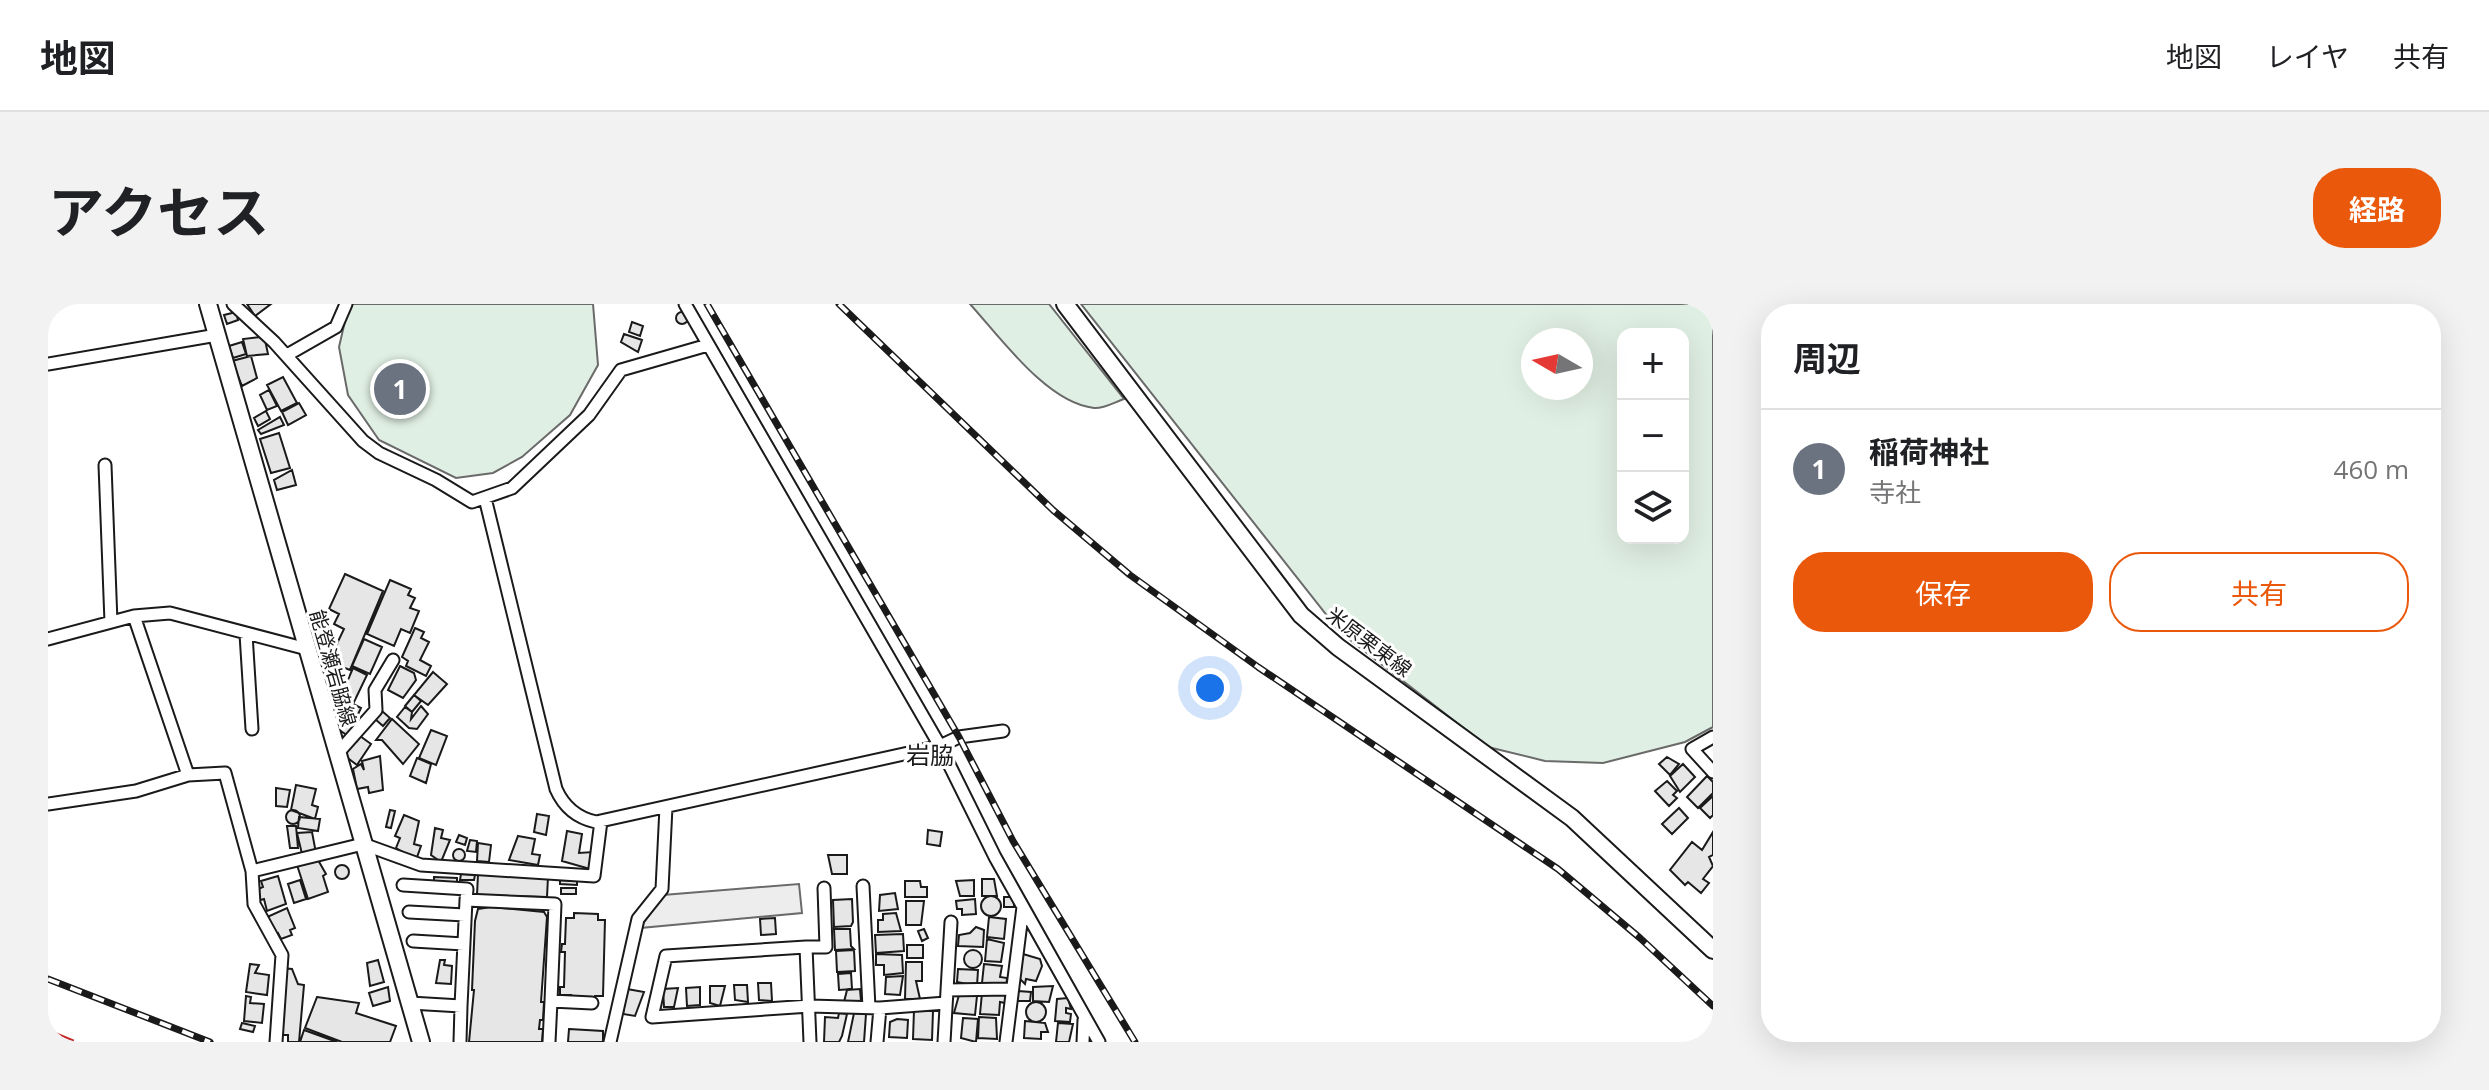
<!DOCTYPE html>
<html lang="ja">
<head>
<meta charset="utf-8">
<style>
	body { margin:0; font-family:"Open Sans","Noto Sans JP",sans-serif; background:#f2f2f2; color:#202124 }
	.controls { position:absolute; right:24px; top:24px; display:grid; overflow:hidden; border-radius:16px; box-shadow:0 8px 32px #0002 }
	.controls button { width:72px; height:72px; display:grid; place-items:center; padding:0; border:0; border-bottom:2px solid #e0e0e0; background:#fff; color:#202124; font:40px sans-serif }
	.compass { position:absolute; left:1473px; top:24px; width:72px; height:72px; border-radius:50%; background:#fff; box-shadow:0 8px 32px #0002; rotate:279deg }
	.you { position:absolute; left:1162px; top:384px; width:28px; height:28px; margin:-20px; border:6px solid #fff; border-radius:50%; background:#1a73e8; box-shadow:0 0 0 12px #1a73e833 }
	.badge { display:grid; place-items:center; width:52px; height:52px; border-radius:50%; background:#ea580c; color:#fff; font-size:26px; font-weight:700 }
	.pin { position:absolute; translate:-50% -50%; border:4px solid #fff; box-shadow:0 2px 8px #0006 }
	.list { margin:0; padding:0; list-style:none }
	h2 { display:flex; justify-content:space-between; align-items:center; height:104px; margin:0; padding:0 32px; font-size:34px }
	h2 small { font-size:26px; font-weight:400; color:#757577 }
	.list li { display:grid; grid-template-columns:52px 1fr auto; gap:24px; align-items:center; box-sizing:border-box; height:120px; padding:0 32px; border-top:2px solid #e0e0e0 }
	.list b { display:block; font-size:30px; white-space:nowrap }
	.list p { margin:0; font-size:26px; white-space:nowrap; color:#757577 }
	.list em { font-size:26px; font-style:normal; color:#757577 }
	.actions { display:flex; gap:16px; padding:24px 32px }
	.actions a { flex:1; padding:18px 0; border:2px solid #ea580c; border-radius:32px; text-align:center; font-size:28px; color:#ea580c }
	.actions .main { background:#ea580c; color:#fff }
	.icon { flex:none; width:44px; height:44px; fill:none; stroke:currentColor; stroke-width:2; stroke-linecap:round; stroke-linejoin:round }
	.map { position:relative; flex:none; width:1665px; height:738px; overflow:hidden; border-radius:32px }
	header { display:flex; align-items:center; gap:48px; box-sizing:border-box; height:112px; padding:0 40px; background:#fff; border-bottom:2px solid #e0e0e0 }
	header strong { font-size:38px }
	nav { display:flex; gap:44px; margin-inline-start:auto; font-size:28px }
	.intro { display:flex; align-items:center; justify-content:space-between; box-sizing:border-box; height:192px; padding:0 48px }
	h1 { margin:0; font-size:56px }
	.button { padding:20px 36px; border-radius:32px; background:#ea580c; color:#fff; font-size:28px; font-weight:700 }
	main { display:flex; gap:48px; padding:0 48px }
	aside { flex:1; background:#fff; border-radius:32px; box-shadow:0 8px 32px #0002 }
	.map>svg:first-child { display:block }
	.green { fill:#e0efe3; stroke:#6a6a6a; stroke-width:2; fill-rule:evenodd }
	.parking { fill:#ededed; stroke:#6a6a6a; stroke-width:2 }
	.building { fill:#e6e6e6; stroke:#1a1a1a; stroke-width:2 }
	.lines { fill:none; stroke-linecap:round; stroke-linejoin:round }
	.minor-casing { stroke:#1a1a1a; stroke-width:15 }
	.secondary-casing { stroke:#1a1a1a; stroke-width:20 }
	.minor { stroke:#fff; stroke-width:11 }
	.secondary { stroke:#fff; stroke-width:16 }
	.rail-casing { stroke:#1a1a1a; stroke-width:7 }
	.rail { stroke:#fff; stroke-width:4; stroke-dasharray:12; stroke-linecap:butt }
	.power { stroke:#c62828; stroke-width:2; stroke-dasharray:28 6 4 6; stroke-linecap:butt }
	.labels { text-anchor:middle; stroke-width:6; stroke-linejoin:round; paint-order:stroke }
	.street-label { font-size:20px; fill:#1a1a1a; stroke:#fff }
	.quarter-label { font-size:24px; fill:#1a1a1a; stroke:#fff }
</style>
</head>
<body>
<header>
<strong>地図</strong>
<nav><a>地図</a><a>レイヤ</a><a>共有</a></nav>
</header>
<div class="intro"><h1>アクセス</h1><a class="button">経路</a></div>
<main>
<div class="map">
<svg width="1665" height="738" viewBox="0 0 1665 738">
	<rect width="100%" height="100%" fill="#fff"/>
	<path class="green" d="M301 0H545L550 61 522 111 474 153 445 169 408 174 331 136 300 91 291 43Z
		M922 0H1001L1076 95C1067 98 1055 105 1046 104 999 99 952 33 922 0Z
		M1033 0H1665V423L1637 438 1555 459 1497 457 1440 443 1292 328ZM1575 30H1635V234H1575ZM1485 36H1533V84H1485Z"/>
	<path class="parking" d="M751 580 754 609 592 624 615 591Z"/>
	<path class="building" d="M199 0H223L207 12Z
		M628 14a6 6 0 1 1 12 0a6 6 0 1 1-12 0Z
		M188 8 190 16 179 20 176 11Z
		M584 18 595 22 592 32 581 28Z
		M576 30 594 36 590 48 573 38Z
		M212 33 217 36 220 50 199 52 195 35Z
		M194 38 198 50 185 54 181 42Z
		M203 52 209 74 194 82 184 57Z
		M235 73 249 99 233 107 219 81Z
		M221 86 229 102 219 106 212 91Z
		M251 99 258 111 240 121 234 108Z
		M218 107 222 115 210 122 206 114Z
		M232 113 236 121 213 130 210 126Z
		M231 129 242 164 223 169 212 135Z
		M244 166 248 181 229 186 226 176Z
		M297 270 335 287 302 366 289 361 293 354 284 350 296 325 286 320 291 310 281 305Z
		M342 276 363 285 360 291 367 294 362 304 371 307 362 329 353 325 346 342 319 330Z
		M275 322 280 325 275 336 271 333Z
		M367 324 376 328 373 334 381 338 372 356 383 362 378 372 358 362 360 357 354 353Z
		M316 335 334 343 322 370 304 362Z
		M352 362 366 369 368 376 355 394 340 386Z
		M305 364 319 371 305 400 313 404 305 421 286 408Z
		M385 368 399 380 380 401 366 391Z
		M366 391 373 397 364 408 357 402Z
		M373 402 380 410 369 425 361 424 349 413 357 403 364 408 363 415Z
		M334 407 342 414 335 422 327 415Z
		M287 415 305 422 299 431 291 426Z
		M344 415 371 440 355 460 334 436H328Z
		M383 426 399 432 388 461 371 454Z
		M312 432 323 440 309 461 297 452 306 435 309 437Z
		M332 452 335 486 321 489 320 483 309 485 305 465 313 460 316 466 314 457Z
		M1619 453 1631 460 1622 471 1611 460Z
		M369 454 383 460 378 479 362 472Z
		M1635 460 1647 473 1632 488 1622 472Z
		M1659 472 1665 478V489L1650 504 1639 493Z
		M1619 477 1629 487 1625 491 1629 494 1621 502 1607 487Z
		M248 481 268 485 264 501 270 503 267 515 243 506Z
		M228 484 242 486 239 503 228 502Z
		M1665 492V511L1662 514 1652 504Z
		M1631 504 1640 514 1624 530 1614 520Z
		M342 506 347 507 343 524 338 523Z
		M238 513a7 7 0 1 1 14 0a7 7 0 1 1-14 0Z
		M489 510 501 512 498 531 486 528Z
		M356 511 371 517 366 540 373 542 368 556 348 544 352 534 347 532Z
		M251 513 272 515 270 527 250 524Z
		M239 522H248L250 544H242Z
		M387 524 395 526 393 534 402 536 393 558 383 551Z
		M880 526 894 528 892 542 879 540Z
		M519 527 534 530 531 549 545 548 542 565 514 557Z
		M264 528 268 549 254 550 249 529Z
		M1665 528V551L1661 553 1665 562 1655 575 1661 579 1653 589 1640 578 1637 581 1622 566 1644 538 1654 546Z
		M411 531 419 534 417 541 408 538Z
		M470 532 487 535 484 550 492 551 490 561 461 556Z
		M422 536 429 537 428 548 419 547Z
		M430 539 443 541 441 558 429 557Z
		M405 551a6 6 0 1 1 12 0a6 6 0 1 1-12 0Z
		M780 551H799V570H784Z
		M270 556 278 570 275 572 280 588 260 595 249 561Z
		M287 568a7 7 0 1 1 14 0a7 7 0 1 1-14 0Z
		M413 570 427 571 426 576H412Z
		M430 570 500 573 499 593 429 591Z
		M230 572 238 600 219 607 216 595 209 597 208 586 215 583 213 577Z
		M386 573 409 574V579L386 578Z
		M934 575H946L949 592H934Z
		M252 576 258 595 246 599 240 580Z
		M512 576 529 577V581L512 580Z
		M926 576V592H912L908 577Z
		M857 577H872L873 583H879V593H857Z
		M513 584H528V590H513Z
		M847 589 850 605 831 607 832 591Z
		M933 602a10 10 0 1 1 20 0a10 10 0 1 1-20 0Z
		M956 593H966V603H956Z
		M804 595 805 618 803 622 786 623 785 596Z
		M927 595 928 610 914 611V605H909L908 597Z
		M858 597H876L873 621H858Z
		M443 603 496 608 499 613 493 698H496L495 716H492L491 725H495L494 738H421L426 686H424L427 617 430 605Z
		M239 604 247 624 242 626 244 631 233 635 230 629 226 631 217 614Z
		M526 609 550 610V616H557L555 692H547V697H522L523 691H512V683H516L517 648H513L514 640H517L518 614H526Z
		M848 609 853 627 830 628V616H835V610Z
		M941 613 958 615 956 635 939 633Z
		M727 614 728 630 713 631 712 615Z
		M928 623 936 626 935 643 910 642 911 631 922 629Z
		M786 625H802L803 642 806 645 787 646Z
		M876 625 880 634 874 637 870 627Z
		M855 630 856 647 828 649 827 631Z
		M939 635 956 639 953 658 937 657Z
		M859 641H875V654H859Z
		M916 655a9 9 0 1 1 18 0a9 9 0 1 1-18 0Z
		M806 646 807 667 789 668 788 647Z
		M828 650 854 651 855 669 836 671V661H828Z
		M975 650 992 655 994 662 988 677 978 675 977 680 971 674Z
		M330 656 336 678 322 682 319 659Z
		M392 656H397L396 661 404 662 403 680 388 679Z
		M858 658H874V677H868L872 695H857Z
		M202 660 211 661 207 669 221 671 219 691 198 688Z
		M936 660 954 662 952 673 959 674 958 685 934 679Z
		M233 664 244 665 250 680 256 681 251 738H240V731H229Z
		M910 665 930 666 929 682 909 678Z
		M803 669 804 685 791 686 790 670Z
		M855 672 852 691 837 690 838 673Z
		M710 679H723L724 697 711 696Z
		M686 681H699L700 698 687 696Z
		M662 682H677L672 702 662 699Z
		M1005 682 1001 698 985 697V683Z
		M340 683 342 697 325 702 321 689Z
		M652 683V701L639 702 638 684Z
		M630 684 626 703H616L615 685Z
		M579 685 596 688 587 712 575 710Z
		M812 685 813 697 796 698 799 686Z
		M970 687 983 688 982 697H969Z
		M934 689H958L957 699 952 698 951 711 932 710Z
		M911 691 929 692 927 711 906 709Z
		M198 692 203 693 202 699 216 700 214 719 196 717Z
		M269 693 311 699 308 709 348 722 342 738H294L257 724Z
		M1020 694 1023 705 1018 704V709L1023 710 1022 718 1007 717 1009 695Z
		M978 708a10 10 0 1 1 20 0a10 10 0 1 1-20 0Z
		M866 706 885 707 884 736 865 735Z
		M791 709 799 710 794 732 791 738H776L777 713 790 714Z
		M806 709 818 710 816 738H800Z
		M931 713 948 714 949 735 930 734Z
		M915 714 930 715 928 738 913 734Z
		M849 715 860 716 859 734 841 733 842 718Z
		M977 717 997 719 1000 728H993V735L976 734Z
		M194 719 207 722 205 728 192 725Z
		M1010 719 1025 720 1021 738H1008Z
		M521 725 555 727V738H520Z
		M256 726 289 738H252Z"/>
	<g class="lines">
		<g class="minor-casing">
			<path id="minor" d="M185 0 226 38 315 137 331 149 388 176 424 198 464 184 541 111 573 66 660 41
				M637 0 892 442 947 553 1051 738
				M239 51 288 23 298 0
				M0 60 169 31
				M57 161 63 318
				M437 194 508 485C516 503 529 514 548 518L892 442 911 433 955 427
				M86 312 140 471 177 469 204 567
				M198 330 204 425
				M0 335 86 312 122 309 259 345
				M1665 433 1644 445 1665 468
				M289 450 328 406 327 386 345 356
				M0 500 88 487 140 471
				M355 581 419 585 418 596
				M815 582 821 704
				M361 608 417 611
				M365 637 416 640
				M758 643H778L776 584
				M899 686 962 685
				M362 699 413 702 412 738
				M413 702 418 596 507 600 503 697 544 699
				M228 738 234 651 206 600 204 567 315 540 373 561 546 572 553 517
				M501 738 503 697
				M562 738 590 615 614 585 618 503
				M762 738 758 643 618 652 604 713 762 702 832 704 898 699
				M829 738 832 704
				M896 738 903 618
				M958 738 975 603
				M1035 738 1036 716"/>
		</g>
		<g class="secondary-casing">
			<path id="secondary" d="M160 0 373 738
				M1017 0 1253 311 1290 343 1524 514 1665 646"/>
		</g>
		<use href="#minor" class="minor"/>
		<use href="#secondary" class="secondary"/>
		<g class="rail-casing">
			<path id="rail" d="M659 0 911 433 965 537 1087 738
				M791 0 1005 206 1082 271 1210 363 1510 565 1592 634 1665 702
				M0 675 162 738"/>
		</g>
		<use href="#rail" class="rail"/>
		<path class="power" d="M0 726 29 738"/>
	</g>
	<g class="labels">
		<g class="street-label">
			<text transform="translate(1321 338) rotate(37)" y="7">米原栗東線</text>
			<text transform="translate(285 364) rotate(74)" y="7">能登瀬岩脇線</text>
		</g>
		<g class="quarter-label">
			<text x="882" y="460">岩脇</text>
		</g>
	</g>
</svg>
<div class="controls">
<button>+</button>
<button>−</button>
<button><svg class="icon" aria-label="layers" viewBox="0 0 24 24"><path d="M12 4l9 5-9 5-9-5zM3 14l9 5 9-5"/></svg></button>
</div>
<svg class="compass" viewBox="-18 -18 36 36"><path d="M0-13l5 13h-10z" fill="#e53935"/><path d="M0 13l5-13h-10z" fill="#757577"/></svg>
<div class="you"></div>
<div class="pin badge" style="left:352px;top:85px;background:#6b7280">1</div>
</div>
<aside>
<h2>周辺<small></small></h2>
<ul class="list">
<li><span class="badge" style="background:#6b7280">1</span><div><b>稲荷神社</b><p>寺社</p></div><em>460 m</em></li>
</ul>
<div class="actions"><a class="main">保存</a><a>共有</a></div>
</aside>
</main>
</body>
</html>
